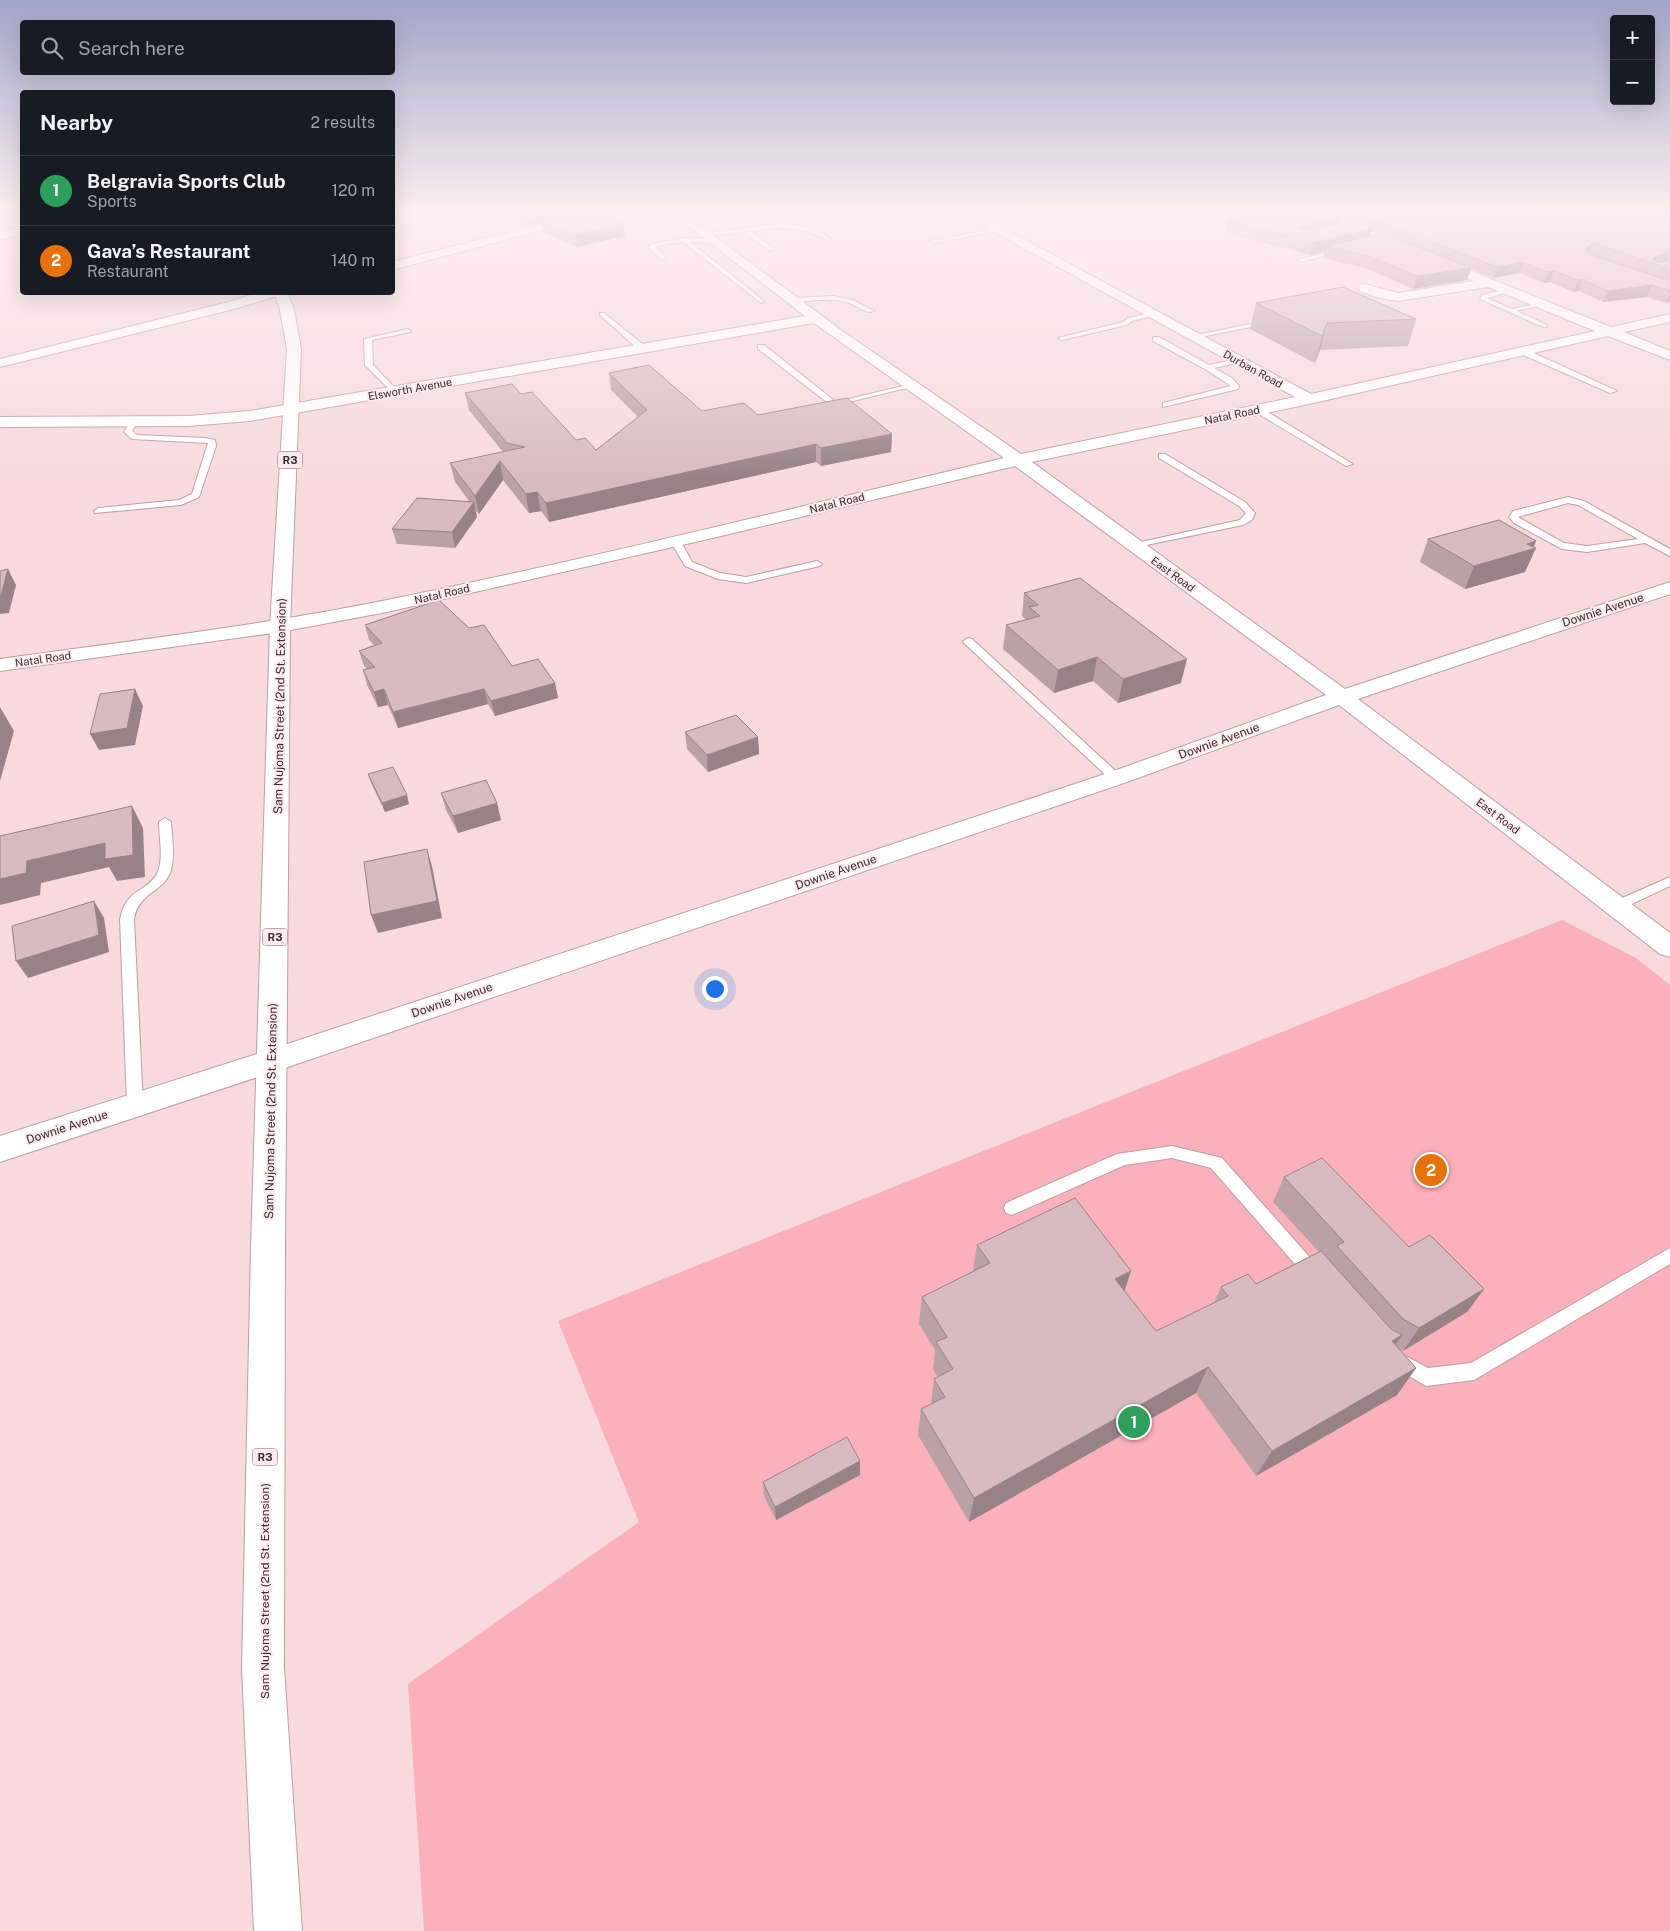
<!DOCTYPE html>
<html lang="en">
<head>
<meta charset="utf-8">
<style>
	body { margin:0; font-family:"Public Sans",sans-serif; background:#20242c; color:#f1f3f6 }
	.controls { position:absolute; right:15px; top:15px; display:grid; overflow:hidden; border-radius:5px; box-shadow:0 5px 20px #0002 }
	.controls button { width:45px; height:45px; display:grid; place-items:center; padding:0; border:0; border-bottom:1px solid #363941; background:#171b24; color:#f1f3f6; font:25px sans-serif }
	.you { position:absolute; left:714px; top:988px; width:18px; height:18px; margin:-12px; border:4px solid #fff; border-radius:50%; background:#1a73e8; box-shadow:0 0 0 8px #1a73e833 }
	.badge { display:grid; place-items:center; width:32px; height:32px; border-radius:50%; background:#d291a8; color:#fff; font-size:16px; font-weight:700 }
	.pin { position:absolute; translate:-50% -50%; border:2px solid #fff; box-shadow:0 1px 5px #0006 }
	.list { margin:0; padding:0; list-style:none }
	h2 { display:flex; justify-content:space-between; align-items:center; height:65px; margin:0; padding:0 20px; font-size:21px }
	h2 small { font-size:16px; font-weight:400; color:#9ea1a6 }
	.list li { display:grid; grid-template-columns:32px 1fr auto; gap:15px; align-items:center; box-sizing:border-box; height:70px; padding:0 20px; border-top:1px solid #363941 }
	.list b { display:block; font-size:19px; white-space:nowrap }
	.list p { margin:0; font-size:16px; white-space:nowrap; color:#9ea1a6 }
	.list em { font-size:16px; font-style:normal; color:#9ea1a6 }
	.icon { flex:none; width:28px; height:28px; fill:none; stroke:currentColor; stroke-width:2; stroke-linecap:round; stroke-linejoin:round }
	.map { position:relative; flex:none; width:1670px; height:1931px; overflow:hidden }
	.search { position:absolute; background:#171b24; box-shadow:0 5px 20px #0002; left:20px; top:20px; width:375px; height:55px; display:flex; align-items:center; gap:12px; box-sizing:border-box; padding:0 18px; border-radius:5px; color:#9ea1a6; font-size:19px }
	.panel { position:absolute; background:#171b24; box-shadow:0 5px 20px #0002; left:20px; top:90px; width:375px; height:205px; border-radius:5px }
	.map>svg:first-child { display:block }
	.green { fill:#fab1bb }
	.lines { fill:none; stroke-linecap:round; stroke-linejoin:round }
	.service-casing { stroke:#bc9fa2; stroke-width:2 }
	.minor-casing { stroke:#bc9fa2; stroke-width:2 }
	.trunk-casing { stroke:#bc9fa2; stroke-width:2 }
	.service { fill:#fff; fill-rule:evenodd }
	.minor { fill:#fff; fill-rule:evenodd }
	.trunk { fill:#fff; fill-rule:evenodd }
	.wall { fill:#baa1a3; fill-rule:evenodd }
	.shaded-wall { fill:#978385 }
	.building { fill:#d8bbbe; stroke:#978385 }
	.labels { text-anchor:middle; stroke-width:4; stroke-linejoin:round; paint-order:stroke }
	.far-street-label { font-size:11px; fill:#392e2f; stroke:#fdeaec }
	.shield { fill:#fdeaec; stroke:#746668; stroke-width:1 }
	.shield-label { font-size:11px; font-weight:bold; fill:#392e2f }
	.street-label { font-size:12px; fill:#392e2f; stroke:#fdeaec }
</style>
</head>
<body>
<div class="map">
<svg width="1670" height="1931" viewBox="0 0 1670 1931">
	<rect width="100%" height="100%" fill="#f8dadd"/>
	<path class="green" d="M1562 920 1636 958 1670 985V1931H424L408 1684 639 1522 558 1321Z"/>
	<g class="lines">
		<g class="service-casing">
			<path id="service" d="M784 223 811 228 832 239 827 240C796 225 783 227 750 231L773 248 771 251 743 232 712 236 719 241 716 243 690 242 763 300 764 301 761 303 683 242 655 246 666 258 663 260 648 248 651 244 684 238 709 239 704 235 707 233Z
				M998 228 1000 231 933 243 930 241Z
				M1342 248 1344 251 1300 262 1297 260Z
				M1507 289 1510 291 1509 292 1487 298 1512 309 1541 303V305L1517 311 1547 325V327H1543L1480 299 1482 295Z
				M833 296 853 300 874 311C868 315 857 306 849 303 832 297 812 301 794 302L791 300 794 298Z
				M1154 312 1157 314 1156 315 1132 321 1127 325 1062 340 1058 338 1123 322 1128 318Z
				M600 313H604L646 347V351H640L600 315Z
				M1269 320 1272 322 1271 323 1196 338 1192 336Z
				M408 329 411 331 410 332 372 340 373 365 397 390 398 392 394 394 365 365 364 339Z
				M1153 337H1159L1209 365 1241 358V362L1214 368 1232 378 1239 386 1238 389 1163 407V403L1231 386 1205 369 1153 341Z
				M758 345H764L836 402 911 384 915 386 828 407V403L758 349Z
				M1521 350H1527L1617 391 1610 393 1521 354Z
				M1255 408H1261L1353 464 1346 466 1255 412Z
				M131 420 138 422 132 431 137 435 205 438 215 440 216 446 199 497 181 505 95 513 94 511 98 508 179 500 192 494 208 443 132 439 124 432Z
				M1159 454H1165L1245 502 1255 513 1252 520 1243 525 1132 548V544L1240 520 1246 513 1239 506 1159 458Z
				M1568 497 1584 501 1670 549V556L1645 543 1587 552 1562 549 1514 523 1509 517 1513 511ZM1568 503 1578 505 1638 539 1587 546 1564 543 1518 517Z
				M676 539 681 542 692 562 720 573 746 577 817 561 822 564 820 566 746 583 718 579 685 566 671 542Z
				M968 638 972 639 1120 775 1122 778 1120 781H1112L964 643 963 641Z
				M165 818 171 822C172 837 175 855 171 870 164 893 139 891 134 919L143 1105 140 1109 135 1111 130 1109 127 1105 120 919C127 887 145 894 157 874 164 860 159 837 159 822Z
				M1670 877V886L1621 909H1611L1609 906 1611 903Z
				M1172 1146 1222 1158 1320 1269 1323 1274 1320 1279 1314 1282 1308 1279 1211 1168 1172 1158 1125 1165 1012 1215 1006 1213 1004 1208 1006 1203 1117 1154Z
				M1670 1248V1264L1474 1380 1426 1386 1394 1367 1391 1361 1394 1355 1400 1353 1428 1368 1471 1363Z"/>
		</g>
		<g class="minor-casing">
			<path id="minor" d="M599 209H617L615 211 392 270V262Z
				M666 209H678L841 330 1021 454 1295 397 956 211 955 209H968L1311 394 1595 331 1488 287 1398 301 1379 298 1360 291 1358 288 1360 285 1365 284 1398 293 1474 281 1302 211 1301 209H1315L1611 327 1670 314V322L1624 332 1670 351V360L1608 336 1309 404 1032 462 1345 689 1670 582V594L1358 699 1670 933V957L1660 954 1339 705 1124 783 282 1069 0 1162V1136L263 1052 1108 773 1326 695 1015 466 717 537 387 612 280 632 0 671V659C129 641 259 626 387 600 594 558 799 507 1004 458L814 323 250 421 188 426 0 427V417L188 416 250 411 805 316Z
				M22 227V234L0 240V232Z
				M260 292H281L280 295 238 308 0 367V359L228 302Z"/>
		</g>
		<g class="trunk-casing">
			<path id="trunk" d="M274 292H287L294 310 301 349 290 626 285 1247 284 1668 302 1931H254L242 1668 251 1247 270 626 287 349 280 310Z"/>
		</g>
		<use href="#service" class="service"/>
		<use href="#minor" class="minor"/>
		<use href="#trunk" class="trunk"/>
	</g>
	<path class="wall" d="M492 209H572L573 212 625 236 577 247 543 232 542 222 528 225Z
		M1331 209H1670V302L1666 303 1647 297 1603 302 1579 291 1573 292 1550 282 1544 283 1519 273 1493 278 1471 269 1467 280 1413 289 1368 269 1323 258 1325 251 1310 255 1225 232 1227 221 1244 218 1245 215 1330 212ZM1341 217 1352 222 1339 224ZM1372 230 1381 233 1370 236Z
		M1256 303 1416 319 1408 346 1320 350 1315 363 1250 329Z
		M609 373 702 411 758 415 892 434 891 452 821 466 816 462 549 522 541 511 529 513 503 480 479 514 475 510 477 517 455 548 397 544 392 529 469 501 455 482 450 463 503 452 469 410 465 393 521 394 576 440 596 450 638 417 611 390Z
		M1428 539 1534 547 1525 572 1465 589 1420 562Z
		M1024 593 1181 683 1118 703 1093 681 1054 693 1003 649 1006 625 1026 620 1022 616Z
		M365 625 469 628 512 666 555 683 558 698 495 716 488 704 398 728 388 705 378 707 367 685 363 670 367 669 364 666 359 651 374 645 369 640Z
		M685 732 758 737 759 754 708 772 687 749Z
		M368 774 409 804 385 812 371 783Z
		M441 793 501 820 458 833 446 810Z
		M1284 1177 1484 1289 1467 1312 1403 1351 1399 1348 1416 1368 1397 1395 1256 1476 1196 1393 969 1522 918 1435 921 1409 931 1404 934 1379 938 1377 933 1369 935 1350 919 1324 922 1297 973 1271 977 1245 1124 1291 1156 1331 1214 1303 1221 1287 1256 1284 1319 1252 1273 1202Z
		M860 1461V1475L776 1520 764 1496 763 1482Z"/>
	<path class="shaded-wall" d="M392 209H399L400 213 392 219Z
		M546 209H572L573 214 541 220 542 222 528 225 526 213Z
		M1341 217 1338 228 1297 239 1300 228 1301 226Z
		M624 224 625 236 577 247 575 235Z
		M1372 229 1369 240 1327 246 1325 251 1310 255 1313 243Z
		M1593 243 1589 254 1585 248Z
		M1670 253V262L1651 263 1654 257Z
		M1523 262 1519 273 1493 278 1497 267Z
		M1471 268 1467 280 1413 289 1417 276Z
		M1554 271 1550 282 1544 283 1548 272Z
		M1583 279 1579 291 1573 292 1578 280Z
		M1652 285 1647 297 1603 302 1607 291Z
		M1670 294V302L1666 303Z
		M1327 323 1320 350 1315 363 1322 336Z
		M892 434 891 452 821 466V448Z
		M816 444V462L549 522 546 503Z
		M500 461 503 480 479 514 475 496Z
		M537 492 541 511 529 513 526 494Z
		M474 502 477 517 455 548 452 532Z
		M1536 541 1533 549 1536 548 1525 572 1465 589 1474 566 1527 544Z
		M8 569 16 585 9 613 0 614V597Z
		M1097 657 1093 681 1054 693 1058 670Z
		M1187 659 1181 683 1118 703 1123 679Z
		M555 683 558 698 495 716 491 701Z
		M135 689 143 706 135 745 99 750 90 734Z
		M384 689 388 705 378 707 374 692Z
		M484 689 488 704 398 728 393 712Z
		M0 707 14 731 0 781Z
		M758 737 759 754 708 772 707 755Z
		M407 795 409 804 385 812 382 803Z
		M497 803 501 820 458 833 453 816Z
		M132 806 143 828 145 877 117 881 109 867 41 883 40 895 0 905V879L27 861Z
		M427 849 432 866 442 918 378 933 371 915Z
		M94 901 104 918 109 952 28 978 16 961Z
		M1131 1271 1122 1299 1115 1279Z
		M1484 1289 1467 1312 1403 1351 1419 1328Z
		M1402 1335 1383 1363 1392 1341Z
		M1208 1367 1196 1393 969 1522 974 1498Z
		M1416 1368 1397 1395 1256 1476 1272 1451Z
		M860 1461V1475L776 1520 775 1507Z"/>
	<path class="building" d="M516 209H546L526 213Z
		M587 209 624 224 575 235 541 220Z
		M1290 209H1320L1341 217 1301 226 1300 228 1304 231 1352 221 1372 229 1313 243 1227 221 1249 217 1245 215Z
		M1348 209H1620L1670 225V253L1654 257 1653 259 1658 263 1670 260V269L1593 243 1585 248 1588 254 1670 281V291L1652 285 1607 291 1583 279 1578 280 1554 271 1548 272 1523 262 1497 267Z
		M1654 209H1670V213Z
		M1383 233 1471 268 1417 276 1371 257 1327 246Z
		M1343 287 1416 319 1327 323 1322 336 1256 303Z
		M649 365 702 411 744 403 758 415 847 398 892 434 821 448 816 444 546 503 537 492 526 494 500 461 475 496 450 463 525 447 507 443 465 393 512 384 521 394 532 392 576 440 585 438 596 450 647 410 609 373Z
		M417 498 474 502 452 532 392 529Z
		M1499 520 1536 541 1527 544 1536 548 1474 566 1428 539Z
		M8 569 1 596 0 597V571Z
		M1080 578 1187 659 1123 679 1097 657 1058 670 1006 625 1040 616 1029 607 1038 605 1024 593Z
		M439 600 469 628 484 625 512 666 538 659 555 683 491 701 484 689 393 712 384 689 374 692 363 670 375 667 359 651 382 643 365 625Z
		M135 689 127 728 90 734 100 694Z
		M736 715 758 737 707 755 685 732Z
		M393 767 407 795 382 803 368 774Z
		M486 780 497 803 453 816 441 793Z
		M132 806 133 855 105 859V843L27 861 26 873 0 879V836Z
		M427 849 437 901 371 915 364 862Z
		M94 901 99 935 16 961 12 926Z
		M1322 1158 1409 1247 1430 1235 1484 1289 1419 1328 1403 1319 1337 1246 1344 1242 1284 1177Z
		M1075 1198 1131 1271 1115 1279 1156 1331 1228 1296 1221 1287 1248 1274 1256 1284 1321 1251 1391 1329 1402 1335 1392 1341 1416 1368 1272 1451 1208 1367 974 1498 921 1409 945 1397 934 1379 953 1369 936 1342 947 1337 922 1297 990 1263 977 1245Z
		M847 1437 860 1461 775 1507 763 1482Z"/>
	<linearGradient id="sky" x2="0" y2="1"><stop stop-color="#a1a5c8"/><stop offset="0.44" stop-color="#fceef0"/><stop offset="1" stop-color="#fceef0" stop-opacity="0"/></linearGradient>
	<rect width="1670" height="479" fill="url(#sky)"/>
	<g class="labels">
		<g class="far-street-label">
			<text transform="translate(1253 369) rotate(29)" y="4">Durban Road</text>
			<text transform="translate(410 389) rotate(-10)" y="4">Elsworth Avenue</text>
			<text transform="translate(1232 415) rotate(-12)" y="4">Natal Road</text>
			<text transform="translate(837 503) rotate(-14)" y="4">Natal Road</text>
			<text transform="translate(1173 574) rotate(36)" y="4">East Road</text>
			<text transform="translate(442 594) rotate(-13)" y="4">Natal Road</text>
			<text transform="translate(43 659) rotate(-8)" y="4">Natal Road</text>
			<text transform="translate(1498 816) rotate(37)" y="4">East Road</text>
		</g>
		<g class="shield">
			<rect x="277.5" y="451.5" width="25" height="17" rx="4"/>
			<rect x="262.5" y="928.5" width="25" height="17" rx="4"/>
			<rect x="252.5" y="1448.5" width="25" height="17" rx="4"/>
		</g>
		<g class="shield-label">
			<text x="290" y="464">R3</text>
			<text x="275" y="941">R3</text>
			<text x="265" y="1461">R3</text>
		</g>
		<g class="street-label">
			<text transform="translate(1603 610) rotate(-18)" y="4">Downie Avenue</text>
			<text transform="translate(280 706) rotate(-89)" y="4">Sam Nujoma Street (2nd St. Extension)</text>
			<text transform="translate(1219 741) rotate(-20)" y="4">Downie Avenue</text>
			<text transform="translate(836 872) rotate(-19)" y="4">Downie Avenue</text>
			<text transform="translate(452 1000) rotate(-19)" y="4">Downie Avenue</text>
			<text transform="translate(271 1111) rotate(-89)" y="4">Sam Nujoma Street (2nd St. Extension)</text>
			<text transform="translate(67 1127) rotate(-18)" y="4">Downie Avenue</text>
			<text transform="translate(265 1591) rotate(-90)" y="4">Sam Nujoma Street (2nd St. Extension)</text>
		</g>
	</g>
</svg>
<div class="controls">
<button>+</button>
<button>−</button>
</div>
<div class="you"></div>
<div class="pin badge" style="left:1134px;top:1422px;background:#2e9e5b">1</div>
<div class="pin badge" style="left:1431px;top:1170px;background:#e8710a">2</div>
<div class="search"><svg class="icon" aria-label="search" viewBox="0 0 24 24"><circle cx="10" cy="10" r="6"/><path d="M15 15l6 6"/></svg>Search here</div>
<section class="panel">
<h2>Nearby<small>2 results</small></h2>
<ul class="list">
<li><span class="badge" style="background:#2e9e5b">1</span><div><b>Belgravia Sports Club</b><p>Sports</p></div><em>120 m</em></li>
<li><span class="badge" style="background:#e8710a">2</span><div><b>Gava’s Restaurant</b><p>Restaurant</p></div><em>140 m</em></li>
</ul>
</section>
</div>
</body>
</html>
